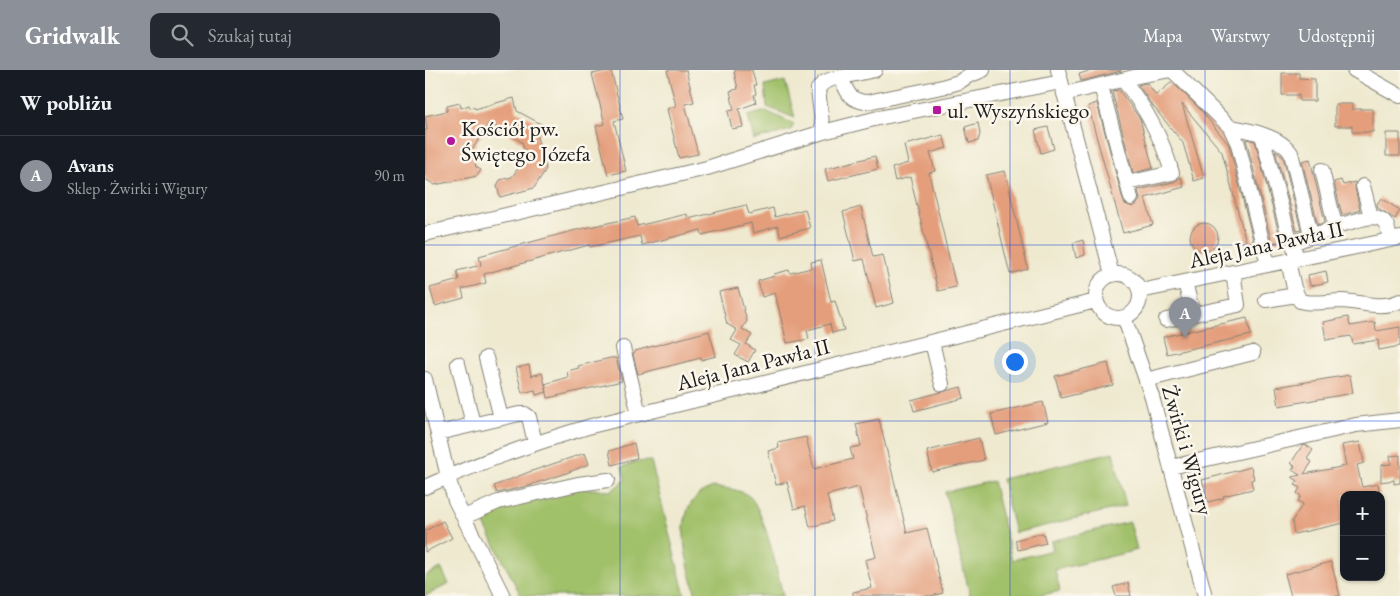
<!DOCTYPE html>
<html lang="pl">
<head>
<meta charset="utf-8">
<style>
	body { margin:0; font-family:"EB Garamond",serif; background:#242831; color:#f1f3f6 }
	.controls { position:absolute; right:15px; bottom:15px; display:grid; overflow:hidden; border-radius:10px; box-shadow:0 1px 4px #0004 }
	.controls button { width:45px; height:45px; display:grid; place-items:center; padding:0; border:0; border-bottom:1px solid #363941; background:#171b24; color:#f1f3f6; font:25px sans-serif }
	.you { position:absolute; left:589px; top:291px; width:18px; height:18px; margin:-12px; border:4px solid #fff; border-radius:50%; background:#1a73e8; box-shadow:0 0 0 8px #1a73e833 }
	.badge { display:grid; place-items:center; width:32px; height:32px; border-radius:50%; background:#8c9099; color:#fff; font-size:16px; font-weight:700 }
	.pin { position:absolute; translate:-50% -41px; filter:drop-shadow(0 1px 2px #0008) }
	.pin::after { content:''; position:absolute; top:26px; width:18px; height:15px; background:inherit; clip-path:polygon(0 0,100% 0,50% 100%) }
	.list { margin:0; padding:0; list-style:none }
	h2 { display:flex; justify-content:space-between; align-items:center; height:65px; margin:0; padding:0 20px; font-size:21px }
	h2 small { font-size:16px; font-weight:400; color:#9ea1a6 }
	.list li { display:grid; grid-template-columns:32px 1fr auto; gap:15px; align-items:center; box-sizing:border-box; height:80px; padding:0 20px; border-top:1px solid #363941 }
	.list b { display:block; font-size:19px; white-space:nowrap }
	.list p { margin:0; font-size:16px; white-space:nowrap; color:#9ea1a6 }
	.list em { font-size:16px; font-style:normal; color:#9ea1a6 }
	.icon { flex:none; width:28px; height:28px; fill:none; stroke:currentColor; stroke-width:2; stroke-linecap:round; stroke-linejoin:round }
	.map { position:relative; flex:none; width:975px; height:526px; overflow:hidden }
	header { display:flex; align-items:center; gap:30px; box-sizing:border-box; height:70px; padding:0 25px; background:#8c9099; color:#fff }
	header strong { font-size:24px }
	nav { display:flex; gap:28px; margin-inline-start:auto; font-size:18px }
	.search { width:350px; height:45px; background:#242831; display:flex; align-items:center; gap:12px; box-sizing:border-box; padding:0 18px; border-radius:10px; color:#9ea1a6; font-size:19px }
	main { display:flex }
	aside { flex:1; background:#171b24 }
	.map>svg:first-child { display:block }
	.green { fill:#a0c069; stroke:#5e6e42 }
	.building { fill:#e49e7b }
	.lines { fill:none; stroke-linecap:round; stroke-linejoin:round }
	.minor-casing { stroke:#858276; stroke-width:16 }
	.minor { stroke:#fff; stroke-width:14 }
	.grid { fill:none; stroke:#1d4ed8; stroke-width:1; stroke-opacity:0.55 }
	.poi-dot { fill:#b5179e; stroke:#fbf7ec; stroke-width:2 }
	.labels { text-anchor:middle; stroke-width:5; stroke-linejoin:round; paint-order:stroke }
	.poi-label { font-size:22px; fill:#1c1c1c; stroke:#fbf7ec; text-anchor:start }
	.street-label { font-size:22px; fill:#1c1c1c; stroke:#fbf7ec }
</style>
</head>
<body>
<header>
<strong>Gridwalk</strong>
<div class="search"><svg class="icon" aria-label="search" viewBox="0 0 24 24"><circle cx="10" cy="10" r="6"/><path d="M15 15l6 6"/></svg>Szukaj tutaj</div>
<nav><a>Mapa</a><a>Warstwy</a><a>Udostępnij</a></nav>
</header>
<main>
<aside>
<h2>W pobliżu<small></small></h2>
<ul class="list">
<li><span class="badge">A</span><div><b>Avans</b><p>Sklep · Żwirki i Wigury</p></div><em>90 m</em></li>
</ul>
</aside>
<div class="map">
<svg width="975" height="526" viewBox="0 0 975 526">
	<rect width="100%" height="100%" fill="#fbf7ec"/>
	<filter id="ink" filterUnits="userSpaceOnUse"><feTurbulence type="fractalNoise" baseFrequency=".02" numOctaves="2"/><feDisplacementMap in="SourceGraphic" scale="10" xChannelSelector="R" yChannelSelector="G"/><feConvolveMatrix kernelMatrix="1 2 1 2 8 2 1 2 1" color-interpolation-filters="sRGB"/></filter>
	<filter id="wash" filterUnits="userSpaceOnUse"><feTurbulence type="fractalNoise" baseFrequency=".0096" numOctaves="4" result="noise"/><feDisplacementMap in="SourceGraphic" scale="20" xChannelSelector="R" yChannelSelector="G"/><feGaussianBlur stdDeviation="1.12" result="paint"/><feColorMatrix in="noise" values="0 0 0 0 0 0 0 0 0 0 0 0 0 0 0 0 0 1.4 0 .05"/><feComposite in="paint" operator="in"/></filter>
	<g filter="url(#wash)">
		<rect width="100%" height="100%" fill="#eee9cf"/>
		<path class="green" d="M360 11 370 48 342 37 340 16Z
			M341 41 369 54 366 60 329 70 323 46Z
			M688 382 701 436 590 463 577 409Z
			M226 391 260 526H96L54 444 74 435 156 418 186 421 200 410 197 397 211 392Z
			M568 411 587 490 628 480 626 471 705 452 712 480 630 500 635 521 612 526H545L520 422Z
			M288 417C299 418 316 419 325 427 339 440 353 505 358 526H271C264 496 246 449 274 424 277 421 284 419 288 417Z
			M16 498 24 514 0 526V506Z"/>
		<g id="blocks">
			<path class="building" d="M186 0 198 49 189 51 201 101 183 105 171 56 180 54 167 4Z
				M242 0H261L269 32 260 34 273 84 254 88 242 39 251 36Z
				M310 0H327L331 15H329L331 24 329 25 331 33 314 39 318 57 307 59 303 41 309 40 305 21 313 19 309 2H310Z
				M668 0H696V1L656 11 654 4Z
				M857 3H874V8L890 9V31H874V25H857Z
				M747 12 774 38 804 75 830 178 823 179 797 82 757 34 779 108 769 111 758 73 727 35 713 15 722 13 731 25Z
				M694 20 715 49 728 98 708 103 687 21Z
				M89 28 92 41 118 55 112 67 121 99 109 118 75 127 72 116 75 110 87 107 101 87 97 72 64 53 47 80 51 97 56 100 52 106 10 115 0 109V60H2L0 46 22 41V36L35 33 36 38 44 35 45 38 49 37 50 39Z
				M672 33 698 130 700 134 708 137 712 134 715 130 713 120 749 112 756 107 759 117 720 128 728 155 698 163 663 36Z
				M910 34H927V39H948V62H927V56H910Z
				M553 53 555 64 553 71 544 73 540 57Z
				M623 57 629 79 616 83 610 60Z
				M961 63H975V86H961Z
				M518 65 522 78 505 83 510 101 504 103 531 217 513 221 485 107 470 111 467 98 483 93 479 75Z
				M821 69 830 71 856 171 847 173Z
				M850 80 858 87 876 160 872 161Z
				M450 86 453 99 403 111 400 99Z
				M885 89 900 152 893 155 877 91Z
				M580 101 603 199 585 204 561 105Z
				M916 110 918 115 930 112V118L935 140 917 145 909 112Z
				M956 128 975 140 970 149 953 138 952 134Z
				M321 135 324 144 348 138 350 147 380 139 385 158 355 166 353 156 328 163 326 153 277 165 276 160 217 175 215 166 165 177 164 175 59 204 61 213 37 219 39 228 10 236 5 218 34 210 32 201 56 195 54 186 151 160 210 147 212 156 262 144 263 149Z
				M436 137 448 187 458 185 469 233 451 238 439 189 430 191 418 142Z
				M765 167a14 14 0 1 1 28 0a14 14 0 1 1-28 0Z
				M658 170 660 185 651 188 648 173Z
				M396 190 406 232 410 231 419 260 407 263 405 254 382 260 384 269 362 273 350 223 337 227 333 211 350 206 349 204 364 200 365 203 387 198 386 192Z
				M901 201 903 212 885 216 883 205Z
				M313 218 322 251 317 259 327 265 321 274 330 280 323 292 310 285 316 275 306 270 312 260 302 254 294 222Z
				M923 247 925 256 950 252 951 261 975 257V276L954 280 953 270 928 274 926 266 901 270 898 252Z
				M822 248 826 265 742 284 738 267Z
				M284 261 291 286 276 290V288L213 304 208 284 210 283V281Z
				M185 288H191L197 311 123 328 120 314 143 307 142 301 154 298 153 296Z
				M683 293 688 315 636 328 630 306Z
				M104 295 106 306 117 303 122 322 111 325 110 320 97 323 91 298Z
				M925 305 928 323 854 336 851 317Z
				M536 317 539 328 489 341 486 330Z
				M618 332 623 352 571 365 566 344Z
				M454 349 482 463 502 458 518 523 506 526H428V522L447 518 440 490 451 487 434 417 402 425 408 451 385 457 380 436 369 439 362 412 351 415 343 381 354 378 353 373 381 367 389 399 428 389 425 378 436 376 431 354Z
				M554 368 559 390 507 402 502 381Z
				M935 372 939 393 932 395 937 417 953 414 955 425H919V453L869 464 867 451 878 434 873 431 876 426 872 423 875 418 870 415 873 411 867 407 875 405 867 400 870 396 866 393 877 376 881 375 888 380 882 389 887 392 879 404 921 396 917 375Z
				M209 373 212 388 187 395 184 381Z
				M160 383 164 394 139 404 108 414 107 415 72 423 69 416 104 402Z
				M975 385V413L969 414V410L956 412V395L966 394 965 386Z
				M826 397 829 409 826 410 828 419 798 426 799 428 783 432 777 410Z
				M18 451 27 468 0 482V461Z
				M618 463 621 473 593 480 590 470Z
				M906 492 915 526H866L860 504Z
				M703 513 706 526H691L688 517Z"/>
		</g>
	</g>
	<g filter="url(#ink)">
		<use href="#blocks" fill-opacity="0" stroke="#858276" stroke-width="1"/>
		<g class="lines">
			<g class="minor-casing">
				<path id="minor" d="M633 0 687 205
					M747 0 805 57 813 74 843 195
					M929 0 975 26
					M416 7C422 22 424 31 442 32L517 17 534 12 543 6 558 0
					M698 10C721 38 737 67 747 103L702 113
					M676 16 706 128
					M639 24 717 5 745 0
					M805 57C824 60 855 66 866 83L885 160 883 167 868 173
					M398 62 393 19 398 13 407 9 450 0
					M837 65 865 170 868 173 870 182
					M938 116 946 147
					M910 155C925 156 951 138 961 154 963 158 964 165 965 170
					M0 164 282 98 398 62 453 48 636 12
					M883 167 907 159 910 155 897 100
					M863 191 869 218 875 231C889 235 903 231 917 231 937 232 956 240 975 231
					M671 226a22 22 0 1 1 44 0a22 22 0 1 1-44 0Z
					M760 212 768 244
					M715 221 975 168
					M841 230 871 225
					M699 247 727 327 780 526
					M741 250 813 235 808 202
					M507 272 517 314
					M198 278 214 344
					M61 288 76 348
					M33 294 48 354
					M0 309 23 407 30 430 78 526
					M721 310 828 283
					M13 363 94 344H100L104 347 110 373
					M746 397 931 355 975 350
					M0 417C54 392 109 373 166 356L671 231
					M39 447 73 432 153 414 183 410"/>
			</g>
			<use href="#minor" class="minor"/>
		</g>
	</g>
	<path class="grid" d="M195 0V526M390 0V526M585 0V526M780 0V526M0 175H975M0 351H975"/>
	<g class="poi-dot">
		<rect x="507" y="35" width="10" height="10" rx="2.5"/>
		<circle cx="26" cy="71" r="5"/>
	</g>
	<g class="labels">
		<g class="poi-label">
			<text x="522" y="48">ul. Wyszyńskiego</text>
			<text x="36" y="66">Kościół pw.<tspan x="36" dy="25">Świętego Józefa</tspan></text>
		</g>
		<g class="street-label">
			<text transform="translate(841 174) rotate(-12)" y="8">Aleja Jana Pawła II</text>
			<text transform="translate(328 294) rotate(-14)" y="8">Aleja Jana Pawła II</text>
			<text transform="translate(763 380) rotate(74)" y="8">Żwirki i Wigury</text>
		</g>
	</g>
</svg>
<div class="controls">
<button>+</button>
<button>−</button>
</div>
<div class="you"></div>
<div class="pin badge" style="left:760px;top:268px">A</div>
</div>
</main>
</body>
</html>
